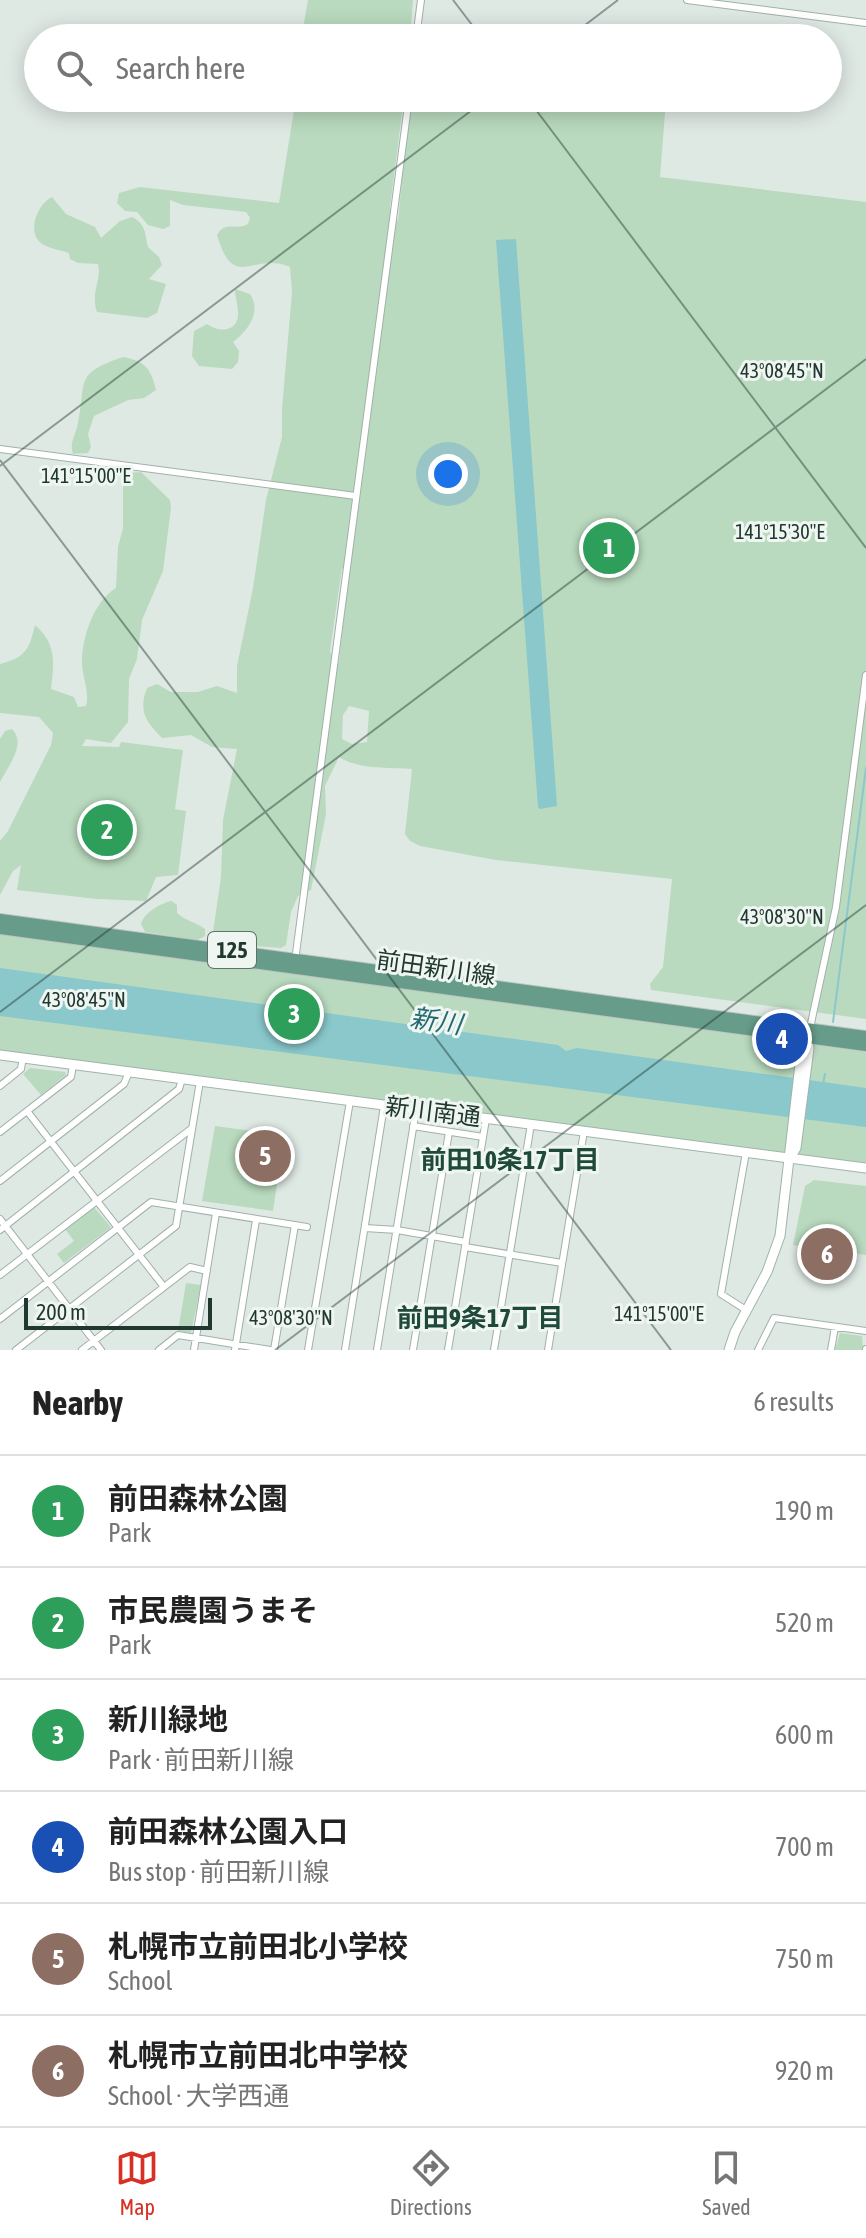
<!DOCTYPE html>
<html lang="en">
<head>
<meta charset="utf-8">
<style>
	body { margin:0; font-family:"Asap Condensed","Noto Sans JP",sans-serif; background:#f6f6f6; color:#222 }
	.scale { position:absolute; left:24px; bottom:20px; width:188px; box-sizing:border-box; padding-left:8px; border:4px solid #213830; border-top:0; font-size:22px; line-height:28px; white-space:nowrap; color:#213830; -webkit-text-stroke:6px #eff6f2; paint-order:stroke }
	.you { position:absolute; left:448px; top:474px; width:28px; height:28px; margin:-20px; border:6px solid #fff; border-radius:50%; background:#1a73e8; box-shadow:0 0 0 12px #1a73e833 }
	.badge { display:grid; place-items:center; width:52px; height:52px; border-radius:50%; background:#d93025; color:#fff; font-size:26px; font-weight:700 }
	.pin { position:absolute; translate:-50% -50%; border:4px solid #fff; box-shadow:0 2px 8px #0006 }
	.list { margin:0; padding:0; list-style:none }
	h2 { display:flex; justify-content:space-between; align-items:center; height:104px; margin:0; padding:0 32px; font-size:34px }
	h2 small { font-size:26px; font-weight:400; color:#767676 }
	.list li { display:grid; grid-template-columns:52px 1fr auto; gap:24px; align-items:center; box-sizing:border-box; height:112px; padding:0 32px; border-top:2px solid #e0e0e0 }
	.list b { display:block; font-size:30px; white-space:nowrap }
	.list p { margin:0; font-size:26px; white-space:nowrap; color:#767676 }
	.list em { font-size:26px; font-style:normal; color:#767676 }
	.icon { flex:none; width:44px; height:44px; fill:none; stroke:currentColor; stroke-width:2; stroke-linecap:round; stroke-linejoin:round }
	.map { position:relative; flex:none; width:866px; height:1350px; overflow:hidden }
	.search { position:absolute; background:#fff; box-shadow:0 4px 20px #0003; left:24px; right:24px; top:24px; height:88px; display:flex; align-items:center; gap:20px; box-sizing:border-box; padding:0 28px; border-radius:44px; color:#767676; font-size:30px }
	.sheet { height:776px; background:#fff }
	nav { display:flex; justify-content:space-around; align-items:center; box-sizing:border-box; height:112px; border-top:2px solid #e0e0e0; background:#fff; font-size:22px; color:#767676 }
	nav a { display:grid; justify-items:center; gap:4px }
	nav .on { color:#d93025 }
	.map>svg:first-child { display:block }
	.green { fill:#b9dabe; fill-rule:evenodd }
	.water { fill:#8ac8cc }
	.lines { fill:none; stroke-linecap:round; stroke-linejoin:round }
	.stream { stroke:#8ac8cc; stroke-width:2 }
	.street-casing { stroke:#a2b0aa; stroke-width:8 }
	.secondary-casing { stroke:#9fb4aa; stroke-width:11 }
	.primary-casing { stroke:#bcc3c1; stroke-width:12 }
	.street { stroke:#fff; stroke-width:6 }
	.secondary { stroke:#fff; stroke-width:9 }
	.primary { stroke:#669c89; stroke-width:10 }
	.ticks { fill:none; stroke:#213830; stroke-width:2; stroke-opacity:0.45 }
	.labels { text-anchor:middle; stroke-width:6; stroke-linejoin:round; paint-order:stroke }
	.shield { fill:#eff6f2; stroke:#5f716a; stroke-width:2 }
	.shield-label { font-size:22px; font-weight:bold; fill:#213830 }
	.street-label { font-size:24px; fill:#213830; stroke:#eff6f2 }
	.water-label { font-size:26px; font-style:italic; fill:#206a70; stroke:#eff6f2 }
	.neighbourhood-label { font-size:26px; font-weight:bold; fill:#1f493a; stroke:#eff6f2 }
	.ticks-label { font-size:20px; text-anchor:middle; fill:#213830; stroke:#eff6f2; stroke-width:6; stroke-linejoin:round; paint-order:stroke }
</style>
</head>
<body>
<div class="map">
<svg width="866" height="1350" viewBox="0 0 866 1350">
	<rect width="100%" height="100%" fill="#dfe9e4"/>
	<path class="green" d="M308 0H413L410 38H304L303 28Z
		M296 98H404L390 207 398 221 410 98 666 100 660 177 866 202V1019L651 990 650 984 663 967 672 879 496 860 420 846 410 841 405 834 412 769C389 767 359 770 339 757L325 786 326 814 311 890 298 896 291 912 286 945 281 948 228 944 212 939 221 877 223 820 237 749 212 747 191 735 162 738C146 722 138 711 147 688L157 684 171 692H198L217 686 237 693V666L253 588 266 500 282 437V409L292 292 290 267C252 251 234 293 217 235 225 220 237 231 248 224L250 218 246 212 183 205 170 200V226L163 229 148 225 137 212 125 211 117 203 119 193 140 187 279 203ZM342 568 348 577 339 662 336 667 330 651ZM349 706 369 711 367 742 352 744 342 739 343 715Z
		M52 197 66 214 95 227 101 238 120 221 132 217C146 224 145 234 148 247L159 257 162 265 149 279 166 284 157 313 147 318 97 312C90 292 102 281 98 264L78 263 70 259 69 253C61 250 51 249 44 245 25 235 37 204 52 197Z
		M235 289 250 294C262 312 248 331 233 342L239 351 238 362 232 369 199 366 192 356 194 331 207 324C217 332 236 333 238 316 239 308 235 298 235 289Z
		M123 357C145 361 151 368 156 390L144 398 128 400 94 416 88 434 91 447 88 453 73 454C69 442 76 435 78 423 87 381 73 374 123 357Z
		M141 472 170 500 171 508 163 571 142 620 137 659 129 679 128 722 111 743 86 739 82 746 119 747 121 742 183 750 175 809 186 811 178 875 156 877 146 901 97 899 17 890 21 865 13 871 0 895V841L8 831 51 745 53 733 39 717 0 713V664C26 657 29 650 35 625 57 645 54 662 51 689L74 697 78 707 86 706C90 692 82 677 82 662 82 637 94 601 116 588L118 547 123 528V478L128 473Z
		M12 729C27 744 8 766 0 782V739L5 731Z
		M172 901 177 905V913C186 921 196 922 205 929V936L197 940 145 932 141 924C144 913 160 903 172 901Z
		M0 933 866 1052V1165L0 1052Z
		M30 1068 65 1072 66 1075 41 1095 23 1074Z
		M215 1126 275 1134 283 1143 273 1211 202 1201Z
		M814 1180 866 1186V1255L793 1245 805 1186Z
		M94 1207 110 1226V1228L64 1263 57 1254 74 1241 65 1229Z
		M186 1283 201 1285 191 1333 178 1331Z
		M840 1333 862 1336 863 1350H835Z"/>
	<path class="water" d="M516 239 557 806 540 809 538 807 496 240Z
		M0 968 558 1045 566 1051 577 1048 866 1088V1127L0 1016Z"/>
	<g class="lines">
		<path class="stream" d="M833 1022 866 768
			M823 1084 825 1074"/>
		<g class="street-casing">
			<path id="street" d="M687 0 866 23
				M416 38 421 0
				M0 449 356 496
				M295 961 409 98
				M810 1028 836 907 866 675
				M0 1086 21 1069 23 1057
				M27 1111 164 1287
				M413 1126 483 1137
				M0 1132 71 1077 73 1065
				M746 1152 721 1294 746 1310
				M0 1181 124 1084 129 1072
				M0 1219 101 1350
				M365 1228 397 1230 466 1242
				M0 1230 179 1089 182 1079
				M465 1247 562 1263
				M0 1275 191 1129
				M0 1319 151 1202 307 1227
				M16 1350 176 1226 200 1081
				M82 1350 190 1267 207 1271
				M159 1350 178 1335 270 1350
				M194 1350 216 1213
				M235 1350 256 1220
				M274 1350 295 1225
				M308 1350 350 1101
				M345 1350 384 1106
				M377 1350 416 1110
				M413 1350 449 1132
				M448 1350 486 1119
				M494 1350 531 1124
				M548 1350 584 1131
				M758 1350 774 1318 866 1331
				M831 1350 835 1327
				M866 1350V1349"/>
		</g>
		<g class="secondary-casing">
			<path id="secondary" d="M0 1055 866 1168
				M790 1158 796 1148 809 1048 807 1039
				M729 1350 735 1332 767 1272 780 1236 802 1047 809 1031"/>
		</g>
		<g class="primary-casing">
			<path id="primary" d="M0 919 866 1036
				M0 929 866 1046"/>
		</g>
		<use href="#street" class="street"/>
		<use href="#secondary" class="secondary"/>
		<use href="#primary" class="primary"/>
	</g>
	<path class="ticks" d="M453 0 482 38M568 38 618 0M527 98 866 548M0 460 671 1350M0 466 488 98M0 1012 866 359M275 1350 866 905"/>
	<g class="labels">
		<rect class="shield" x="208" y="932" width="48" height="36" rx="6"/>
		<g class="shield-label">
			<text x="232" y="958">125</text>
		</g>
		<g class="street-label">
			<text transform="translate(436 968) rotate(8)" y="8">前田新川線</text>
			<text transform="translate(433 1112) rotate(7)" y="8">新川南通</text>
		</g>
		<g class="water-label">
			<text transform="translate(436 1021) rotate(8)" y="9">新川</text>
		</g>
		<g class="neighbourhood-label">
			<text x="510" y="1169">前田10条17丁目</text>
			<text x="480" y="1327">前田9条17丁目</text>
		</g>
	</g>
	<g class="ticks-label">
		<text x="782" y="378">43°08'45"N</text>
		<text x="86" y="483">141°15'00"E</text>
		<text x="780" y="539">141°15'30"E</text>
		<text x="782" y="924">43°08'30"N</text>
		<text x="84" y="1007">43°08'45"N</text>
		<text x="659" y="1321">141°15'00"E</text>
		<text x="291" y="1325">43°08'30"N</text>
	</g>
</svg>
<div class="scale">200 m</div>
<div class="you"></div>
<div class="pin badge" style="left:609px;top:548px;background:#2e9e5b">1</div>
<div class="pin badge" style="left:107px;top:830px;background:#2e9e5b">2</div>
<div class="pin badge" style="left:294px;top:1014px;background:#2e9e5b">3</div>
<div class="pin badge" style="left:782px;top:1039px;background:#1a4fb4">4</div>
<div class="pin badge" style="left:265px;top:1156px;background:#8d6e63">5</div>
<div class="pin badge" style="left:827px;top:1254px;background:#8d6e63">6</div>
<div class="search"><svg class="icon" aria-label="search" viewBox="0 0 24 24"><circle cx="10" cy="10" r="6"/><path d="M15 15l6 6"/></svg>Search here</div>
</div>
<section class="sheet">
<h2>Nearby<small>6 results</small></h2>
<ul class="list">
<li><span class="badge" style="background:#2e9e5b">1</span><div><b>前田森林公園</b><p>Park</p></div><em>190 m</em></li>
<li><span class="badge" style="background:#2e9e5b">2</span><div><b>市民農園うまそ</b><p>Park</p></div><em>520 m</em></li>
<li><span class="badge" style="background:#2e9e5b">3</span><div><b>新川緑地</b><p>Park · 前田新川線</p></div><em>600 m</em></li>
<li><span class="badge" style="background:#1a4fb4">4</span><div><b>前田森林公園入口</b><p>Bus stop · 前田新川線</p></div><em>700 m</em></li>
<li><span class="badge" style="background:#8d6e63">5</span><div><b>札幌市立前田北小学校</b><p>School</p></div><em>750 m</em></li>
<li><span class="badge" style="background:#8d6e63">6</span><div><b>札幌市立前田北中学校</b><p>School · 大学西通</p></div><em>920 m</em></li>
</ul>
</section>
<nav>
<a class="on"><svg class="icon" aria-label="map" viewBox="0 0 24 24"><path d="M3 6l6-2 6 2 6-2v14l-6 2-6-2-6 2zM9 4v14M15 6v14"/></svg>Map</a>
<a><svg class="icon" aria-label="directions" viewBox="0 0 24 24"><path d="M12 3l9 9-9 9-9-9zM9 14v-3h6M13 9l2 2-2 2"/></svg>Directions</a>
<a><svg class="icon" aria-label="saved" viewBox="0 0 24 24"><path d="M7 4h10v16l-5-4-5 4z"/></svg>Saved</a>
</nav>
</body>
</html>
